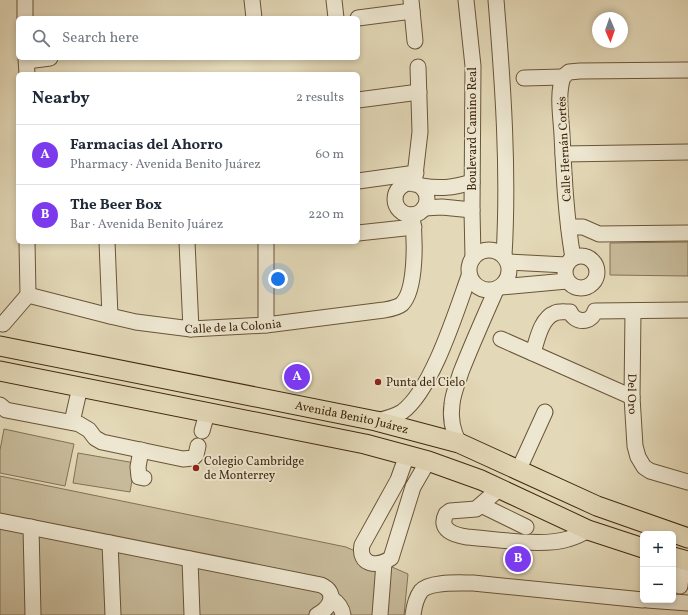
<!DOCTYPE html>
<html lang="en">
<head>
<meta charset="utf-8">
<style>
	body { margin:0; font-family:Vollkorn,serif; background:#f6f6f7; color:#1f2937 }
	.controls { position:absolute; right:12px; bottom:12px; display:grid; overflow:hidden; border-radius:6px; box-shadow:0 2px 6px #0003 }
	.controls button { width:36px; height:36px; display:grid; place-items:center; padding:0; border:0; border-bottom:1px solid #e0e1e3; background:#fff; color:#1f2937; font:20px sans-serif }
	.compass { position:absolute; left:592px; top:12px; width:36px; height:36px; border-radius:50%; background:#fff; box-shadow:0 2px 6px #0003; rotate:178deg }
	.you { position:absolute; left:278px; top:279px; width:14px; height:14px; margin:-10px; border:3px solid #fff; border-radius:50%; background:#1a73e8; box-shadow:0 0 0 6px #1a73e833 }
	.badge { display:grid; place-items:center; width:26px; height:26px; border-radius:50%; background:#7c3aed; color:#fff; font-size:13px; font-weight:700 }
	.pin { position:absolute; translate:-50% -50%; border:2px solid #fff; box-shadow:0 1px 4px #0006 }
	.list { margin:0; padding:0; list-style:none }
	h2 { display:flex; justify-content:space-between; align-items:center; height:52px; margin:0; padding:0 16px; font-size:17px }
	h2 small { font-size:13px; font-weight:400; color:#747a83 }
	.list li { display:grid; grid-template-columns:26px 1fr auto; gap:12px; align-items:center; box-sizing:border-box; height:60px; padding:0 16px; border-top:1px solid #e0e1e3 }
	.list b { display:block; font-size:15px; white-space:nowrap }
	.list p { margin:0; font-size:13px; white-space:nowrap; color:#747a83 }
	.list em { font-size:13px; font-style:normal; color:#747a83 }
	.icon { flex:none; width:22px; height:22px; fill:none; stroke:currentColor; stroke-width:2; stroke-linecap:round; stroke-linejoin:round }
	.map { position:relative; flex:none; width:688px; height:615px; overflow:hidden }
	.search { position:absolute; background:#fff; box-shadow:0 2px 6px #0003; left:16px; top:16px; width:344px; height:44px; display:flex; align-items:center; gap:10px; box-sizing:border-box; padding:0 14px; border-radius:6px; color:#747a83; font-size:15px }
	.panel { position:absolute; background:#fff; box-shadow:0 2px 6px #0003; left:16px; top:72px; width:344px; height:172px; border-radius:6px }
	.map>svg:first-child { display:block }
	.green { fill:#c7ba9a; stroke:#847254 }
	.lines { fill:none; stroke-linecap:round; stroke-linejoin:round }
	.minor-casing { stroke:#6a5538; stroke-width:17 }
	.major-casing { stroke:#41290e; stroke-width:21 }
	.minor { stroke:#ede6d0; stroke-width:15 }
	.major { stroke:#e3d8b7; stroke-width:19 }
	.poi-dot { fill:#8f2418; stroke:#ede6d0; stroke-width:1.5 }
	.labels { text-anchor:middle; stroke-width:4; stroke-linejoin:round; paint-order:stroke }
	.street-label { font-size:12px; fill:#41290e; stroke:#ede6d0 }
	.poi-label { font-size:12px; fill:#41290e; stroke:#ede6d0; text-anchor:start }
</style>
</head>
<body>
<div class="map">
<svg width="688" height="615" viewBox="0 0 688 615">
	<rect width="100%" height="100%" fill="#e3d8b7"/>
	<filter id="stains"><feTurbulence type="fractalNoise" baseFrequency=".005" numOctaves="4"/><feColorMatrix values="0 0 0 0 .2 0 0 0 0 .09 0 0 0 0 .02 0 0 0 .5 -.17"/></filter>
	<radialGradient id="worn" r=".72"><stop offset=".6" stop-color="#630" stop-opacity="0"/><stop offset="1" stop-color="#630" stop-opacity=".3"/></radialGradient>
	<path class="green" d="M688 242V276L610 275V243Z
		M4 429 74 444 65 486 0 473V450Z
		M78 453 135 463 130 492 73 483Z
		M0 476 346 547 408 574 404 615H0Z"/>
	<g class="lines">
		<g class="minor-casing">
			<g id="minor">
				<path d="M25 0V18"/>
				<path d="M252 0 254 18"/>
				<path d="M334 0 336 18"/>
				<path d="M411 0 415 41"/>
				<path d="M466 0 473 66 472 210 473 258"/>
				<path d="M496 0C503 85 509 171 504 256"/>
				<path d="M358 18 412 11"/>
				<path d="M26 58 27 74"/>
				<path d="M27 61 50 58"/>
				<path d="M524 78 563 77"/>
				<path d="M358 100 419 92"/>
				<path d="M563 154 688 152"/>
				<path d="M358 181 416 173"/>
				<circle cx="411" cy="199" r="16"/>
				<path d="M414 184 420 132 418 67"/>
				<path d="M421 186C441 189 452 188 472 182"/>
				<path d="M424 208 442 207 472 210"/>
				<path d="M569 227H583L599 234 688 233"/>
				<path d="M358 233 414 227"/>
				<path d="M27 242 28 295"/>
				<path d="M107 242 110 316"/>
				<path d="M187 242 191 329"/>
				<path d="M266 242V325"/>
				<circle cx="489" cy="270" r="20"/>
				<circle cx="581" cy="272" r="16"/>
				<path d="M573 258C566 218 564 176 562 135 561 116 557 95 563 77L569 72 580 71 688 70"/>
				<path d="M508 262 566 265"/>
				<path d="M501 287 567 281"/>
				<path id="s1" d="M28 295 110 316 136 322 191 329 266 325 384 310C390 309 397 308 402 304 417 289 415 235 412 215"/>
				<path id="s2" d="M633 311 632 397 635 446 638 457 644 467 650 471 688 482"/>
				<path d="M3 324 28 295"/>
				<path d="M501 339 632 397"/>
				<path d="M533 353C537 340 541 318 555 313 559 311 565 312 570 312 575 323 591 324 595 311L688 310"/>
				<path d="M0 405 6 410 79 424 89 430 95 438 102 442 183 459 193 458 196 455 198 446"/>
				<path d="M376 421C385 419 394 417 402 412 432 390 456 312 469 276"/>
				<path d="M72 422 80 387"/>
				<path d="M202 431 207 413"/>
				<path d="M459 443C452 430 450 418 452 404 453 393 458 382 461 372 472 344 484 317 496 290"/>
				<path d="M141 450 138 467 139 477 144 478"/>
				<path d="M407 455 398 480 362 545C358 565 377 568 391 558L413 487 428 461"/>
				<path d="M519 469 545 412"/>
				<path d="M499 489 476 509 450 511 446 514C438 530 454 535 467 537 494 539 543 547 568 539 575 537 582 534 588 530"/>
				<path d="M481 505 526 527"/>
				<path d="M0 521 321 585C339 593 330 608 317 615"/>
				<path d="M31 527 33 615"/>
				<path d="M110 543 113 615"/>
				<path d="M190 559 192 615"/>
				<path d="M680 586 683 560"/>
				<path d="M331 598C337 602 342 607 343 615"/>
				<path d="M647 600 688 603"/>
				<path d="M380 615 384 563"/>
				<path d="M413 615C414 607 416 598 421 591 430 581 459 583 473 583L643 600"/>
			</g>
		</g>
		<g class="major-casing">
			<g id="major">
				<path id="s3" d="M0 346 376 421 459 443 597 506 688 538"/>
				<path d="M0 371 365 444 428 461 481 480 588 530 643 548"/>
				<path d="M673 557 688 561"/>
			</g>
		</g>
		<use href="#minor" class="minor"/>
		<use href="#major" class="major"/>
	</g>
	<g class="poi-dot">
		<circle cx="378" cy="382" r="4"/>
		<circle cx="196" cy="468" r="4"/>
	</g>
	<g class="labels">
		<g class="street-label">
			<text transform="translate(472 129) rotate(-90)" y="4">Boulevard Camino Real</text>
			<text transform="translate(564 149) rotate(-93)" y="4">Calle Hernán Cortés</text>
			<text dy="4" stroke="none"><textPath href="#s1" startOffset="209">Calle de la Colonia</textPath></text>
			<text dy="4" stroke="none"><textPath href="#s2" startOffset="83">Del Oro</textPath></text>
			<text dy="4" stroke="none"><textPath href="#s3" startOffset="359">Avenida Benito Juárez</textPath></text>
		</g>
		<g class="poi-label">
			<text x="386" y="386">Punta del Cielo</text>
			<text x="204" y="465">Colegio Cambridge<tspan x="204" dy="14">de Monterrey</tspan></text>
		</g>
	</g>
	<rect width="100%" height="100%" filter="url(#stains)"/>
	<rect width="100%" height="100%" fill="url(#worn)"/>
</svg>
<div class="controls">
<button>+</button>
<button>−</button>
</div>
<svg class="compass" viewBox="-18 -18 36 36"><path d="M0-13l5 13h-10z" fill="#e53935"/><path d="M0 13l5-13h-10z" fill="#747a83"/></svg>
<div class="you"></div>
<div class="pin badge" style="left:297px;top:377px">A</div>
<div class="pin badge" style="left:518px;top:559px">B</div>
<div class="search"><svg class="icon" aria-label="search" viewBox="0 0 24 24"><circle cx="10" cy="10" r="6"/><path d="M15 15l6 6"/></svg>Search here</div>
<section class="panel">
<h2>Nearby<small>2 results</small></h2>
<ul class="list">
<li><span class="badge">A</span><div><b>Farmacias del Ahorro</b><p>Pharmacy · Avenida Benito Juárez</p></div><em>60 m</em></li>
<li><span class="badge">B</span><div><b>The Beer Box</b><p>Bar · Avenida Benito Juárez</p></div><em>220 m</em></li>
</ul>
</section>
</div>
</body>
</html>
